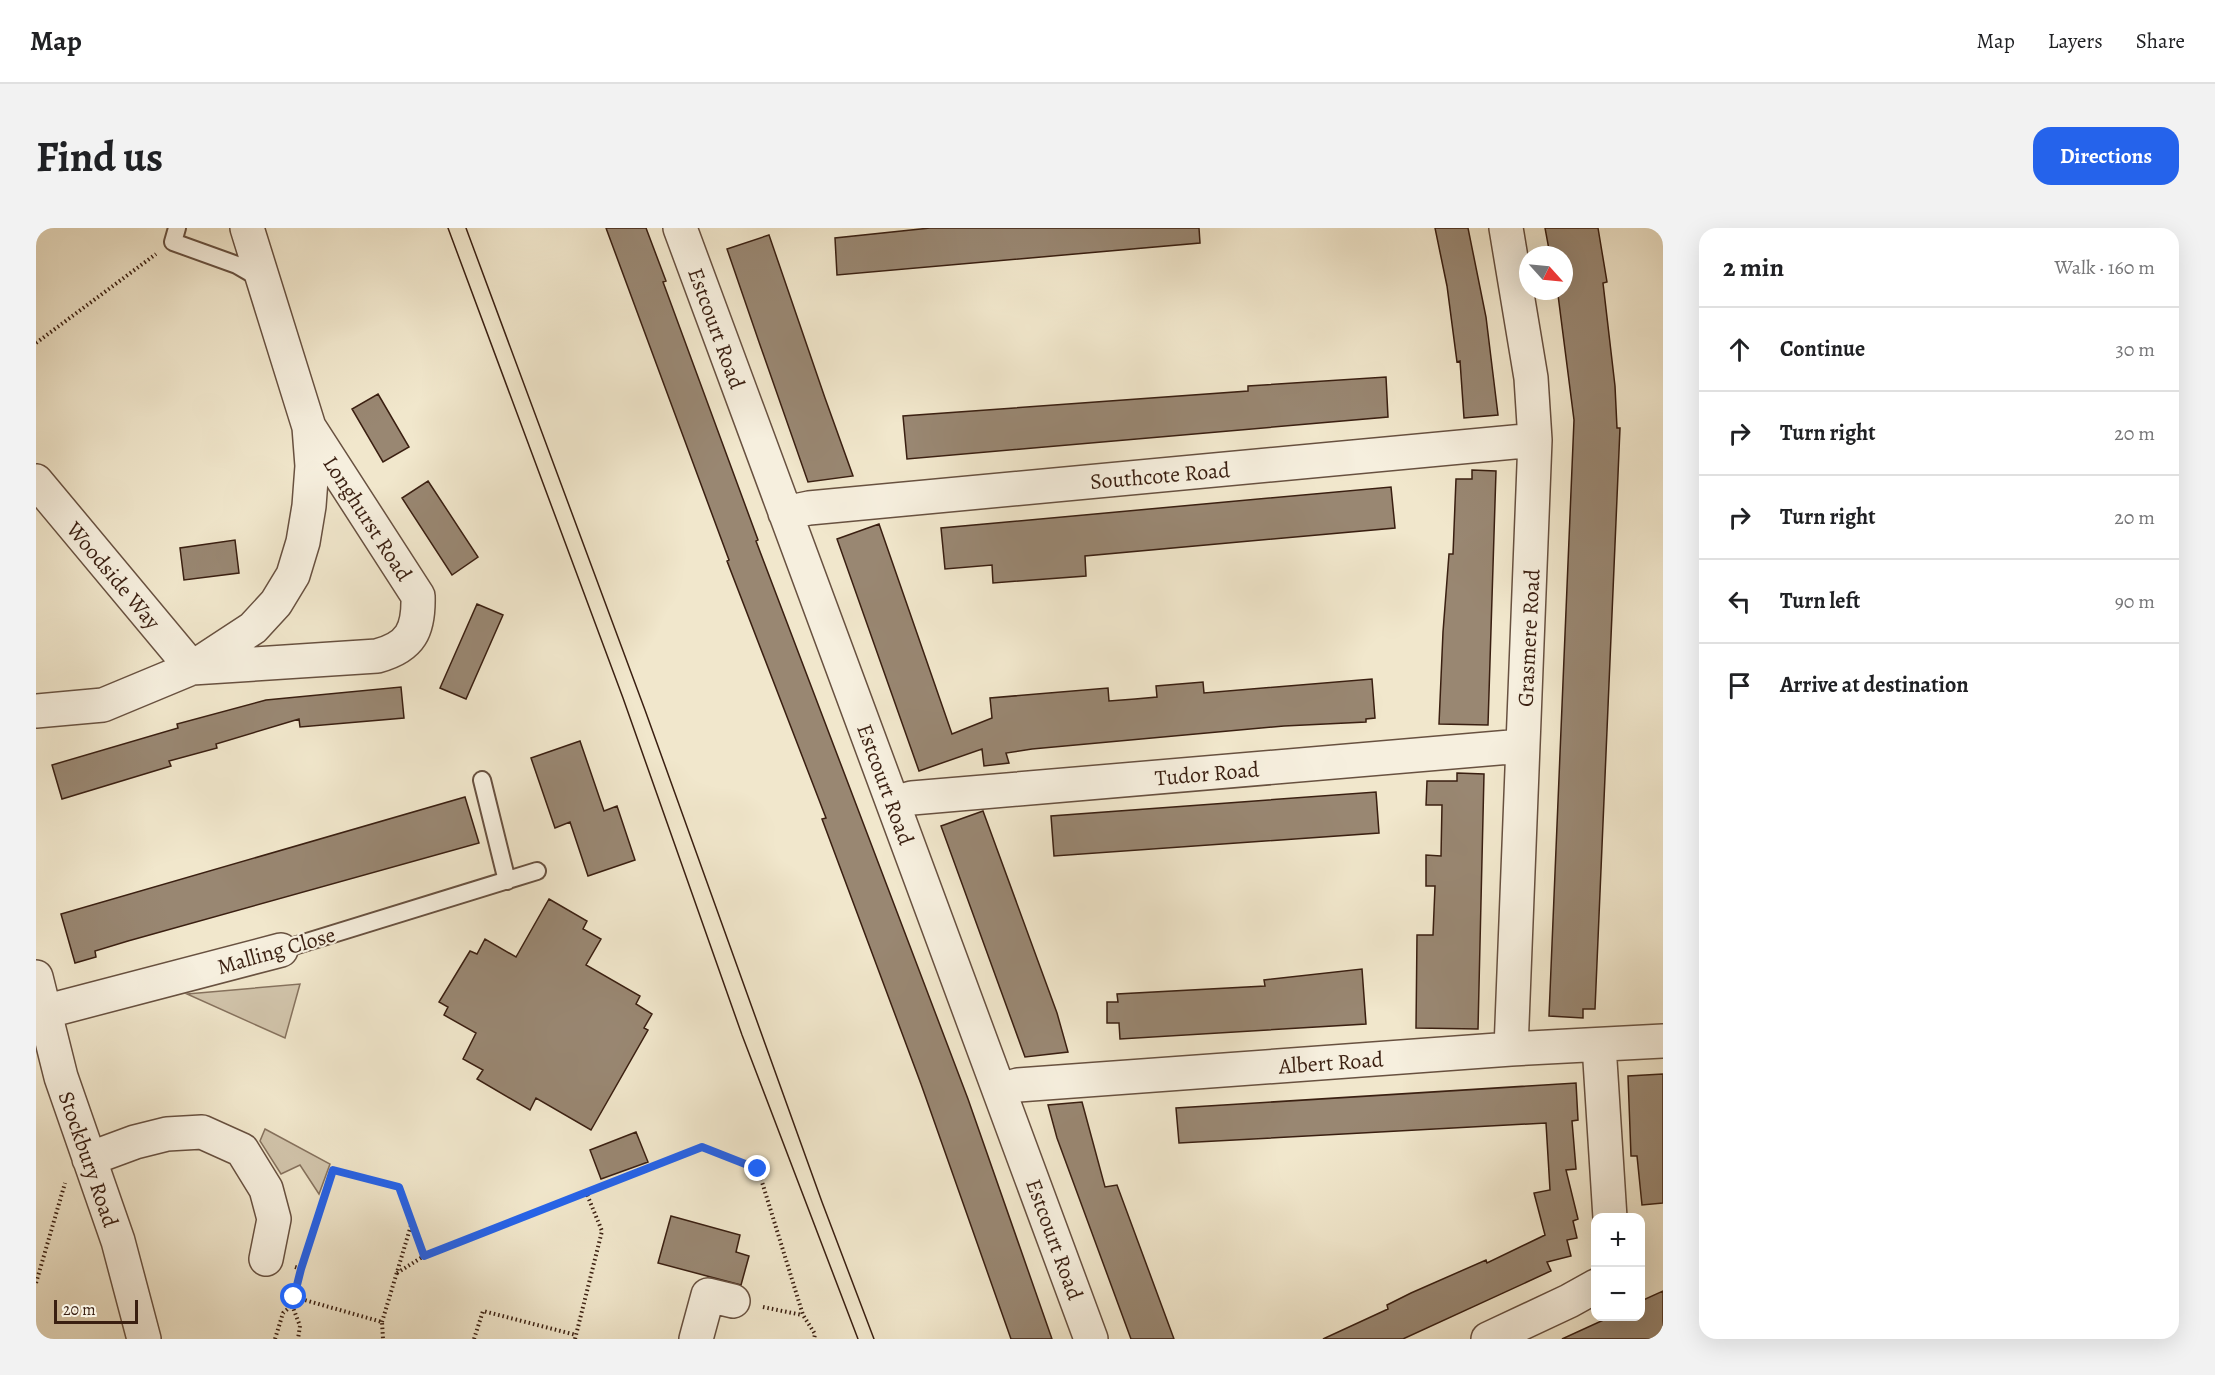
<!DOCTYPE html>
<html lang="en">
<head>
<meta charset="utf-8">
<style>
	body { margin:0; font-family:Alegreya,serif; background:#f2f2f2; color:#202124 }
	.controls { position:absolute; right:18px; bottom:18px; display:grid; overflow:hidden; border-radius:12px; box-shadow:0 6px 24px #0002 }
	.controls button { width:54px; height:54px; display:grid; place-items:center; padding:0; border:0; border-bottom:2px solid #e0e0e0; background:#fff; color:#202124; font:30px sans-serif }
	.compass { position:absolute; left:1483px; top:18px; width:54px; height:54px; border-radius:50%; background:#fff; box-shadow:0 6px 24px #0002; rotate:117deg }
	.scale { position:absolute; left:18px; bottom:15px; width:84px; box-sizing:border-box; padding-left:6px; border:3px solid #3a1f11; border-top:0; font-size:16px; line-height:21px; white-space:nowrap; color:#3a1f11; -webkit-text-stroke:4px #f6efde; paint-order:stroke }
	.stop { position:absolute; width:18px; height:18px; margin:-14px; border:4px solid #2563eb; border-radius:50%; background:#fff }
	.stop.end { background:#2563eb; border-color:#fff; box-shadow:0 2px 6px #0008 }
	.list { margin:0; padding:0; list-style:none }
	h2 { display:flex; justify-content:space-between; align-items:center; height:78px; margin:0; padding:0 24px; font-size:26px }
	h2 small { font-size:20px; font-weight:400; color:#757577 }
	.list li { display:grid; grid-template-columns:39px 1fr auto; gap:18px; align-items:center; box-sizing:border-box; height:84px; padding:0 24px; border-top:2px solid #e0e0e0 }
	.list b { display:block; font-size:22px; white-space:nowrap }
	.list em { font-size:20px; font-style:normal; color:#757577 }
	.icon { flex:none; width:33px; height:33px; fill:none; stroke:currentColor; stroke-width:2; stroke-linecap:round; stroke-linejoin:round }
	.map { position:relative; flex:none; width:1627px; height:1111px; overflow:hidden; border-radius:18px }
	header { display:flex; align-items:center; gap:36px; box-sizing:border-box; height:84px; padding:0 30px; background:#fff; border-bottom:2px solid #e0e0e0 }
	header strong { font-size:28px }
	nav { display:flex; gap:33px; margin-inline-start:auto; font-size:21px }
	.intro { display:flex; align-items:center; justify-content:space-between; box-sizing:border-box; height:144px; padding:0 36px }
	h1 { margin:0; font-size:42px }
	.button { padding:15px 27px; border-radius:18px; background:#2563eb; color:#fff; font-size:21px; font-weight:700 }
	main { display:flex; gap:36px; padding:0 36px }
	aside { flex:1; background:#fff; border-radius:18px; box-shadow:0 6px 24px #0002 }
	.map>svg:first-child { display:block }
	.green { fill:#d2c5ac; stroke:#86725e; stroke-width:1.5 }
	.building { fill:#998772; stroke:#3a1f11; stroke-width:1.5 }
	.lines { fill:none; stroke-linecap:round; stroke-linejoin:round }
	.lane-casing { stroke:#685140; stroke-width:20 }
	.street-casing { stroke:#685140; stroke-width:36 }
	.path { stroke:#3a1f11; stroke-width:4; stroke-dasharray:1.5 3; stroke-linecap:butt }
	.lane { stroke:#f6efde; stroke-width:16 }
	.street { stroke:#f6efde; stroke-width:33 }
	.tram { stroke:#3a1f11; stroke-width:1.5 }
	.route { stroke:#2563eb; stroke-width:8 }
	.labels { text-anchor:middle; stroke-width:4.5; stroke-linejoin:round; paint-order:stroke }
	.street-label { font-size:22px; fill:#3a1f11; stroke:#f6efde }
</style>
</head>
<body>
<header>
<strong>Map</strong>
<nav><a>Map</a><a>Layers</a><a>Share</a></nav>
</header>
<div class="intro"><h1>Find us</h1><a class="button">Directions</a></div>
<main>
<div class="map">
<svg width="1627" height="1111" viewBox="0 0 1627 1111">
	<rect width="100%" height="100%" fill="#f1e7cc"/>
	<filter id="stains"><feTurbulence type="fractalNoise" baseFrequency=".00333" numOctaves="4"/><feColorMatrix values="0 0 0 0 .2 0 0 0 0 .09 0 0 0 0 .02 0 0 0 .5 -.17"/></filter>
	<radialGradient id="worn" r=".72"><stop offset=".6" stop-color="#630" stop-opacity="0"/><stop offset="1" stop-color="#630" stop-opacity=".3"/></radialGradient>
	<path class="green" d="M264 756 249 810 151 766Z
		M229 901 294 936 283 966 264 937 245 946 224 913Z"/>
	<path class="building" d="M570 0H610L630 53 627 54 722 312 720 313 932 871 1016 1111H975L885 856 786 591 790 590 691 333 693 332Z
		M894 0H1163L1164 15 801 47 799 10Z
		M1399 0H1432L1450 89 1462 187 1428 190 1424 133 1421 134 1411 58Z
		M1509 0H1562L1571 54 1567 55 1579 158 1581 200H1584L1559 781H1547V790L1513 788 1538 192 1522 67 1519 63H1528V27H1514Z
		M733 7 789 170 817 248 772 254 723 114 691 21Z
		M1350 149 1352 189 871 231 867 188 1212 163V158Z
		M342 166 373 219 347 234 316 181Z
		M1436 242 1460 243 1452 497 1403 496 1407 404 1413 326H1417L1420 251H1436Z
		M392 253 442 329 416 347 366 270Z
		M1355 259 1359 300 1049 328 1050 348 957 355 956 337 909 341 905 300Z
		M843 296 916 506 956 490 954 470 1072 460 1073 473 1099 471 1121 469 1120 458 1167 454 1168 465 1336 451 1339 490 1330 491V494L1248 498 996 521 970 525 973 535 948 538 946 521 883 543 801 311Z
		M199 312 203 345 148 352 144 320Z
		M441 376 467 387 430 471 404 460Z
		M365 459 368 490 264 499 263 491 180 516 181 520 133 533 135 538 26 571 16 537 142 500 141 496 230 472Z
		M544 513 568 583 581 578 599 632 552 648 534 594 519 600 495 530Z
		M1421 545 1448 546 1442 801 1380 800 1381 707H1397L1399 658H1390V627L1405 628 1406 577H1390L1391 553H1421Z
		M1340 564 1343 605 1018 628 1015 588Z
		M429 569 443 615 92 713 59 723 60 729 39 735 25 686Z
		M947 583 1021 785 1032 824 989 829 905 598Z
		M513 671 551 693 547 701 565 711 550 737 604 768 600 776 616 786 608 800 612 802 555 902 500 870 494 882 441 851 447 842 427 831 440 805 408 787 412 779 403 774 434 723 441 726 449 711 480 729Z
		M1326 741 1330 796 1084 811 1083 795H1071V774H1082L1081 766 1229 758 1228 752Z
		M1627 846V975L1606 977 1601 928H1595L1592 848Z
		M1540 855 1542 892 1536 893 1540 941 1530 942 1542 991 1537 993 1541 1010 1531 1012 1535 1028 1511 1034 1515 1043 1367 1111H1287L1352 1081 1351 1077 1375 1065 1450 1032 1451 1035 1509 1007 1498 965 1514 962 1510 895 1143 915 1140 880Z
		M1046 874 1069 959 1081 957 1138 1111H1095L1021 910 1012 877Z
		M600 904 612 934 565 951 554 922Z
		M635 988 704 1007 700 1024 713 1028 705 1057 622 1035Z
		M1627 1063V1111H1526L1574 1089H1605V1073Z"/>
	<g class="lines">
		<g class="lane-casing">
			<path id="lane" d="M141 0 137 14 201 37 225 51
				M446 552 471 653
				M245 722 501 643"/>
		</g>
		<g class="street-casing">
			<path id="street" d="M644 0 1055 1111
				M1470 0 1495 150 1499 212 1475 821
				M0 253 156 440 341 428C375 419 383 402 382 368L273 199
				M749 285 773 280 1499 212
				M0 483 67 477 156 440 217 400 240 375 257 347 267 314 273 278 276 238 273 199 211 0
				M857 575 876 570 1486 518
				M0 749 25 849 82 1013 108 1111
				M8 784 245 722
				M1563 817 1574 990
				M964 862 982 857 1475 821 1627 813
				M53 931 99 914 131 906 166 904 206 922 230 961 238 991 230 1031
				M660 1111 672 1067 697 1073
				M1452 1111 1533 1073 1560 1058"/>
		</g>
		<path class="path" d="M0 115 120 26
			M259 1039 265 1041 297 942 363 959 388 1028 666 919 722 941 767 1087 779 1106 778 1111
			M265 1041 258 1069 346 1094 347 1111
			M361 1045 388 1028
			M0 1055 29 955
			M256 1077 264 1098 262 1111
			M727 1079 766 1087
			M346 1094 376 994
			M239 1111 247 1085 256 1077 258 1069
			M438 1111 447 1083 540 1107
			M539 1111 566 1003 550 964"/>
		<use href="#lane" class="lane"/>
		<use href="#street" class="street"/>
		<path class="tram" d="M412 0 587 470 706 807 822 1111
			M430 0 609 482 786 974 838 1111"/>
	</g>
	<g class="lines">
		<path class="route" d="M258 1069 265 1041 297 942 363 959 388 1028 666 919 722 941"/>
	</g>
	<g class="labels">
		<g class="street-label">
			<text transform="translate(681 100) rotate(70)" y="8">Estcourt Road</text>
			<text transform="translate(1124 247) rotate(-5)" y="8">Southcote Road</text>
			<text transform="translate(332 290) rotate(57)" y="8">Longhurst Road</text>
			<text transform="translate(78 347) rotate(50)" y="8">Woodside Way</text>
			<text transform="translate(1492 410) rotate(-87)" y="8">Grasmere Road</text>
			<text transform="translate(1171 545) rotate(-5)" y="8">Tudor Road</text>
			<text transform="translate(850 556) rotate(70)" y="8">Estcourt Road</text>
			<text transform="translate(240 722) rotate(-16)" y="8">Malling Close</text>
			<text transform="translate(1295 834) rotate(-4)" y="8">Albert Road</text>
			<text transform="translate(53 931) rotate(71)" y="8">Stockbury Road</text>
			<text transform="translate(1019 1011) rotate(70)" y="8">Estcourt Road</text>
		</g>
	</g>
	<rect width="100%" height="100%" filter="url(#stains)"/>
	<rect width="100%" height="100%" fill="url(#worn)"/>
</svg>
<div class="controls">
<button>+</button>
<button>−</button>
</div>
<svg class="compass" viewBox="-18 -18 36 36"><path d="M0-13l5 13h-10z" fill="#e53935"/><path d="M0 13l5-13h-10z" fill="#757577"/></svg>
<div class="scale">20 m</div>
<div class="stop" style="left:258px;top:1069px"></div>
<div class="stop end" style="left:722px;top:941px"></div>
</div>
<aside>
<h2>2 min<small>Walk · 160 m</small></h2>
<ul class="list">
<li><svg class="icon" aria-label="ahead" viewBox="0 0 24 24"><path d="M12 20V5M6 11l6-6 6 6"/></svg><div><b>Continue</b></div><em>30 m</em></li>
<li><svg class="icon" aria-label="right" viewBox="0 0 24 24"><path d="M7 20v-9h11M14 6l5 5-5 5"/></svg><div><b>Turn right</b></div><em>20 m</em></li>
<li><svg class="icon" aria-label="right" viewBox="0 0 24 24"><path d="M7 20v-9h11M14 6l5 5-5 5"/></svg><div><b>Turn right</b></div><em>20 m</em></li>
<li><svg class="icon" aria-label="left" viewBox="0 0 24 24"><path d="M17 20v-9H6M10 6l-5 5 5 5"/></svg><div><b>Turn left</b></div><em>90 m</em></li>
<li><svg class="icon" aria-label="arrive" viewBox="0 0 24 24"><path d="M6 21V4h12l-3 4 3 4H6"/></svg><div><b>Arrive at destination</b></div></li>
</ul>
</aside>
</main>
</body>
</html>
